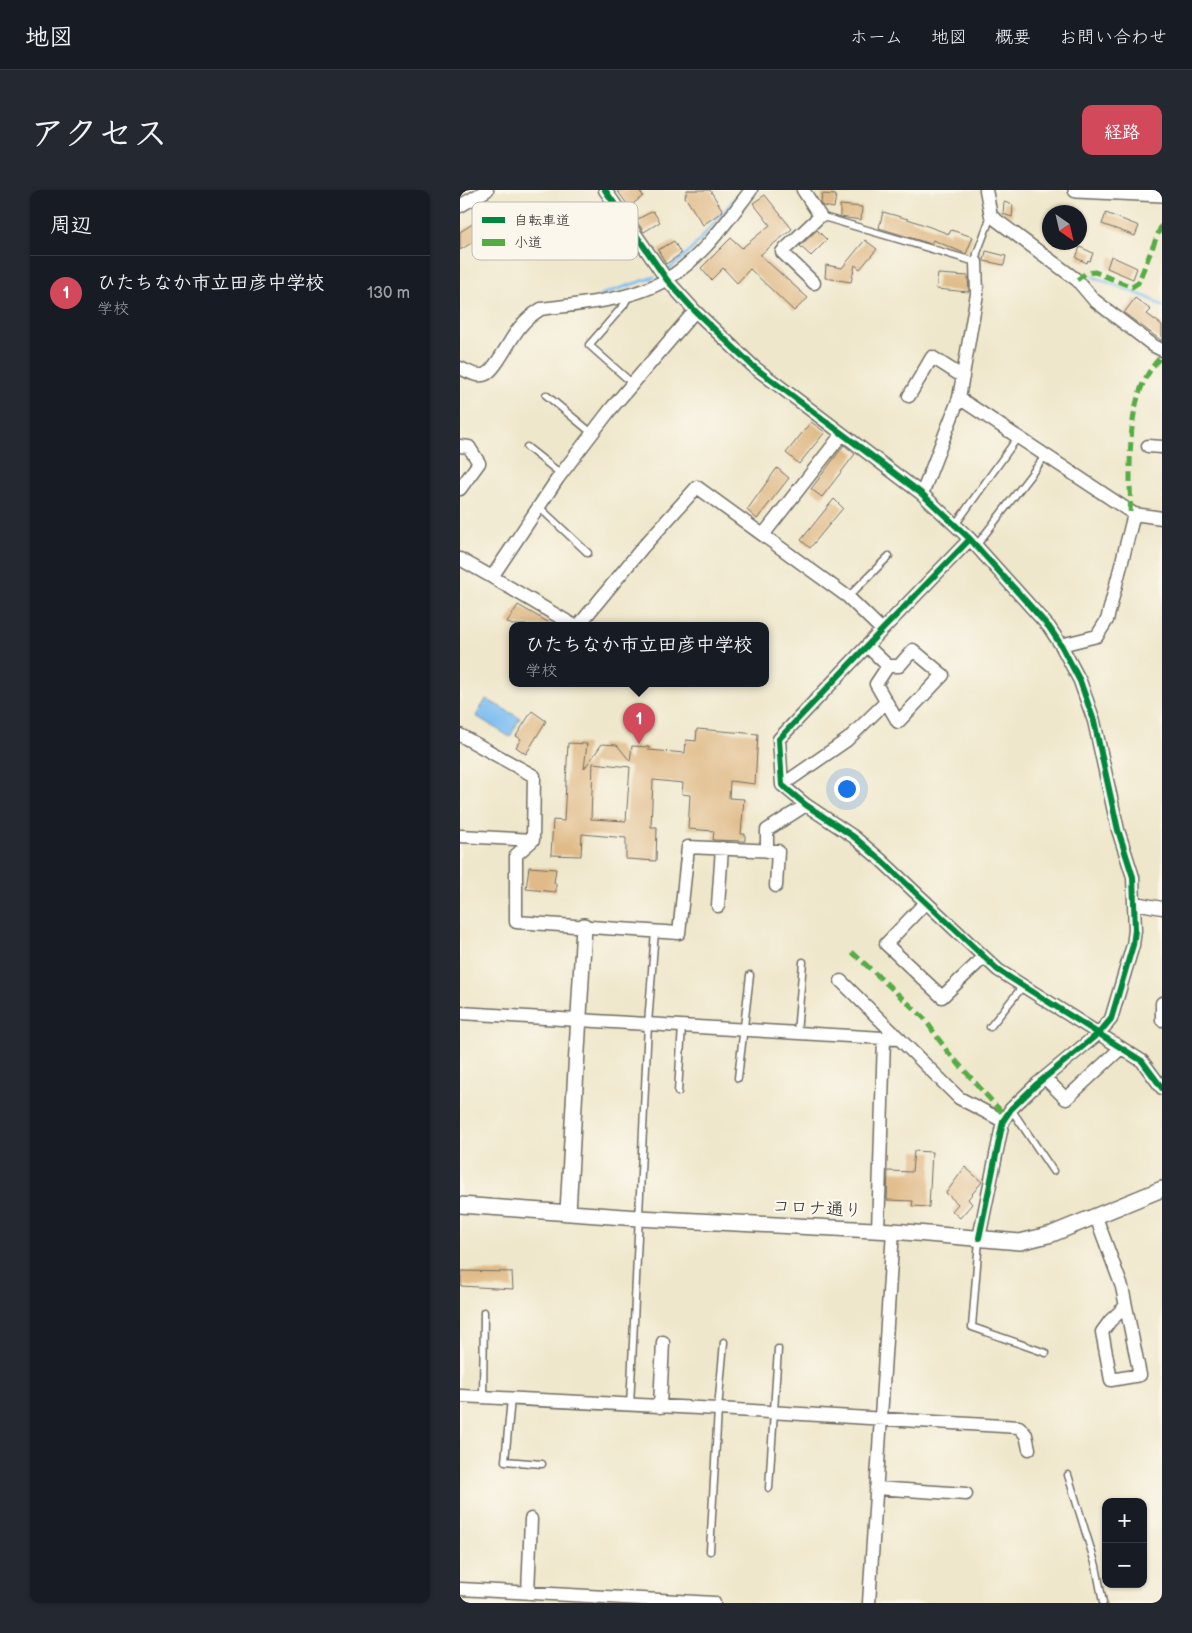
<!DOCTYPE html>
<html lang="ja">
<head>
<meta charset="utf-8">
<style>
	body { margin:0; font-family:"Balsamiq Sans","Klee One",sans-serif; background:#242831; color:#f1f3f6 }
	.controls { position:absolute; right:15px; bottom:15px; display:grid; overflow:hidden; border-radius:10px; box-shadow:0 1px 4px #0004 }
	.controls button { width:45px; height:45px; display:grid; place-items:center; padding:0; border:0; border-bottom:1px solid #363941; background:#171b24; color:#f1f3f6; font:25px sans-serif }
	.compass { position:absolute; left:582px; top:15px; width:45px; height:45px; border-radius:50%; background:#171b24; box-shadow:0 1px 4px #0004; rotate:146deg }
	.you { position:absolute; left:386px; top:598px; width:18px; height:18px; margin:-12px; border:4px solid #fff; border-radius:50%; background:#1a73e8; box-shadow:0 0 0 8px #1a73e833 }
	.badge { display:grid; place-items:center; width:32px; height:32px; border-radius:50%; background:#d1495b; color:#fff; font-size:16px; font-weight:700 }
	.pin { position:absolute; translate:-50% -41px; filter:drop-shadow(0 1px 2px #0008) }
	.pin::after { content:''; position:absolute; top:26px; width:18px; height:15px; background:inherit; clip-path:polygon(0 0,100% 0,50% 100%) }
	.popup { position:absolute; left:49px; top:432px; width:260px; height:65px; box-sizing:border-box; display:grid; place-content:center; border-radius:10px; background:#171b24; filter:drop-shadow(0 1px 4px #0005); font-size:16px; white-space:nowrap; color:#9ea1a6 }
	.popup b { font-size:19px; color:#f1f3f6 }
	.popup::after { content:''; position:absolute; left:50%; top:100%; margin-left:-10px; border:10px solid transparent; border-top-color:#171b24 }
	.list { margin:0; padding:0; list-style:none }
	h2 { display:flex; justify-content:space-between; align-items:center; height:65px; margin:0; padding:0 20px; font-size:21px }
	h2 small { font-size:16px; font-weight:400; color:#9ea1a6 }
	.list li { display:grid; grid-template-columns:32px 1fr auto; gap:15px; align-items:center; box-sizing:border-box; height:75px; padding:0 20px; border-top:1px solid #363941 }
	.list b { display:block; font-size:19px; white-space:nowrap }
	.list p { margin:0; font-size:16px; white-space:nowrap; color:#9ea1a6 }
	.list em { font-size:16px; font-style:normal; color:#9ea1a6 }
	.map { position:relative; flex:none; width:702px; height:1413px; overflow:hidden; border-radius:10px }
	header { display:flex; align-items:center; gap:30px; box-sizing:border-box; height:70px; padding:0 25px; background:#171b24; border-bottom:1px solid #363941 }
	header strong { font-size:24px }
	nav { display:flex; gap:28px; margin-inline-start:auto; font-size:18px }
	.intro { display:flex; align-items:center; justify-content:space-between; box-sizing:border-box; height:120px; padding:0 30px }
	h1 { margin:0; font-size:35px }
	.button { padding:12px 22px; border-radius:10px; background:#d1495b; color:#fff; font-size:18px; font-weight:700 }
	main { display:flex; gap:30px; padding:0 30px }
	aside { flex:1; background:#171b24; border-radius:10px; box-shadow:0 1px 4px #0004 }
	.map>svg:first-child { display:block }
	.water { fill:#7cbdf1; stroke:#54748e }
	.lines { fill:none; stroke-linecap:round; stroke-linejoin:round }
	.stream { stroke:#7cbdf1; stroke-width:3 }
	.building { fill:#e0bb89; fill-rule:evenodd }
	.service-casing { stroke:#706d63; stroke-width:9 }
	.minor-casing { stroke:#706d63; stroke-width:15 }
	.tertiary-casing { stroke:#706d63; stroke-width:18 }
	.service { stroke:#fff; stroke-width:6 }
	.minor { stroke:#fff; stroke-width:12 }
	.tertiary { stroke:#fff; stroke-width:15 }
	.quiet { stroke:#54ab44; stroke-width:5; stroke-dasharray:10 5; stroke-linecap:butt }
	.cycleway-casing { stroke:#fbf7ec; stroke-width:9 }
	.cycleway { stroke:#00873e; stroke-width:6 }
	.labels { text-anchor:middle; stroke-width:4.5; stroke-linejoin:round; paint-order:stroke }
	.street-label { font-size:18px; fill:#2b2b2b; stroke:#fbf7ec }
	.key { fill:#fbf7ec; stroke:#bdbab2; stroke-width:1 }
	.key-label { font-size:14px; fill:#2b2b2b }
</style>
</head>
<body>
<header>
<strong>地図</strong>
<nav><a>ホーム</a><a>地図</a><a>概要</a><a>お問い合わせ</a></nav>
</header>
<div class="intro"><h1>アクセス</h1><a class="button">経路</a></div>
<main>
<aside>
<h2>周辺<small></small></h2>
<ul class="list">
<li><span class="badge">1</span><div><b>ひたちなか市立田彦中学校</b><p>学校</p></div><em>130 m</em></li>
</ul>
</aside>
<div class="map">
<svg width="702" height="1413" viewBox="0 0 702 1413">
	<rect width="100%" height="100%" fill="#fbf7ec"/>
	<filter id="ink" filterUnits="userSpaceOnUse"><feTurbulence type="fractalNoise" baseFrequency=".02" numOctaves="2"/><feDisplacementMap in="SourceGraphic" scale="10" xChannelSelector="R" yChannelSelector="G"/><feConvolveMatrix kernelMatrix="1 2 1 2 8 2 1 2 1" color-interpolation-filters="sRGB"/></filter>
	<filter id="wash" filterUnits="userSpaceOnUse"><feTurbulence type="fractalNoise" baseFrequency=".0096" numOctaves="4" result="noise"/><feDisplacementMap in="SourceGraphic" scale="20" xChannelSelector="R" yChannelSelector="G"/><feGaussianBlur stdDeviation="1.12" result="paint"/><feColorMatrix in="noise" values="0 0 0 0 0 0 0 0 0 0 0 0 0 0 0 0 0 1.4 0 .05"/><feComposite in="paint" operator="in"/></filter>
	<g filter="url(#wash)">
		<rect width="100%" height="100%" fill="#efe7cb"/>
		<path class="water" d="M26 509 60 528 50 547 16 526Z"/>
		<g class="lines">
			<path class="stream" d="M208 80 232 59 282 0
				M634 87 691 109 702 116
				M140 105 194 87"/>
		</g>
		<g id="blocks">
			<path class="building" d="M157 0H179L183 6 169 17Z
				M227 0H250L263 21 243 35 225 7Z
				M362 4 376 5 374 18 363 16 361 13Z
				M305 5 332 39 300 65 348 108 334 121 290 79 277 93 263 78 251 90 241 78 271 48 282 58 310 35 293 13Z
				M544 12 553 15 552 27 543 24Z
				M380 15 402 17 401 30 380 27Z
				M193 21 200 32 184 42 176 30Z
				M32 22 41 35 0 60V42L14 33 15 34Z
				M423 22 448 29 489 44 491 40 513 47 506 64 473 50 471 54 419 38Z
				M646 23 679 36 675 46 642 34Z
				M357 40 367 50 351 66 340 56Z
				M405 50 417 59 400 79 395 75 391 92 365 88 366 75 382 78Z
				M214 51 221 64 206 74 198 60Z
				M620 57 633 63 630 71 628 70 627 73 616 68Z
				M526 61 546 66 544 75 524 71Z
				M651 66 677 78 673 89 647 78Z
				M478 84 508 86 509 102 476 99Z
				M675 108 691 120 687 124 702 135V151L664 123Z
				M351 232 365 242 339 274 326 263Z
				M384 255 395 264 362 307 351 299Z
				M317 278 329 288 297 329 287 320Z
				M374 309 383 318 350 358 341 350Z
				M58 415 93 435H52L47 432Z
				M72 521 86 531 66 564 56 557 61 549 56 546Z
				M237 539 298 544 295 594 270 591 269 608 284 609 281 644H285V651L253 650 254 641 228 639 230 605 222 604 223 593 193 590 191 637H197L196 671 166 669V648L122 644 121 666 91 665 93 630 104 631 108 553 127 554 124 579 142 554 157 555 170 571 172 556 189 557V560L225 563 226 550 236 551ZM133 573 170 577 166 631 131 629Z
				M69 677 96 679 94 693H96V702L66 699Z
				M454 961 472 962 469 1017 452 1016 453 1011 427 1010 428 981 452 982Z
				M505 977 522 992 508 1009 512 1014 500 1028 492 1021 498 1014 486 1003Z
				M1 1081 52 1082 53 1099 1 1096Z"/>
		</g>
	</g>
	<g filter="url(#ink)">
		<use href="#blocks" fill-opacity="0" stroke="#706d63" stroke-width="1"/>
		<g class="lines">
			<g class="service-casing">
				<path id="service" d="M360 26 516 72 517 63 531 26
					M169 105 164 115 129 155 173 194
					M86 205 133 244
					M67 257 101 284
					M79 317 128 363
					M495 335 558 247
					M516 356 586 265
					M388 407 429 366
					M530 837 563 796
					M337 843 343 772
					M278 888 290 785
					M218 902 222 836
					M551 919 593 981
					M519 1050 512 1137 586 1163
					M23 1208 24 1122
					M51 1209 45 1271 82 1274
					M170 1216 188 834 195 741
					M608 1285 636 1376 643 1413
					M309 1298 318 1159
					M250 1361 258 1219 264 1152"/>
			</g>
			<g class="minor-casing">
				<path id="minor" d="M145 0 207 90 235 121 294 177 462 304 510 349 589 437 601 455 620 491 634 531 658 640 673 687 675 740 673 755 651 829 639 843 577 894 551 919 543 931 519 1048
					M343 0 360 26 322 62 354 93
					M526 0 531 26 617 90 634 110 694 156 702 160
					M0 16 27 0
					M0 178C7 181 18 188 26 184 37 178 51 147 60 137 66 129 73 124 81 119 120 114 174 110 207 89 242 68 267 31 291 0
					M449 206 472 167 503 187
					M499 208 674 324 702 328
					M0 256 9 257 19 273 0 299
					M688 256 702 257
					M462 304 499 208 517 104 516 72
					M303 345 382 244
					M510 349 422 440 319 549 322 595 346 615 394 647 421 670 538 780 682 871 702 898
					M0 369 32 387 113 435
					M32 387 98 288 150 220 235 121
					M119 435 183 357 237 297 388 407 422 440
					M601 455 637 446 647 430 674 324
					M407 456 428 476H439L453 460 483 485 438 532 416 494 428 476
					M0 545 74 586 73 650 56 665V732L219 743 228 657 318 661 316 696
					M322 595 387 550 426 512
					M0 646 73 650
					M307 661V640L346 615
					M466 712 426 754 482 807 524 767
					M675 713 702 718
					M258 716 262 658
					M381 791 499 908 543 931
					M702 813V830
					M0 823 440 849
					M585 888 606 909 661 858
					M636 1027 662 1097 680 1185 651 1190 642 1142 650 1131 666 1116
					M418 1040 424 848
					M0 1206 258 1219 559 1237 566 1245 569 1259
					M200 1217 203 1152
					M416 1298 506 1304
					M0 1399 254 1413
					M68 1403 71 1329
					M409 1413 433 1041"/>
			</g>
			<g class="tertiary-casing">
				<path id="tertiary" d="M616 0 702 4
					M0 1015 178 1028 433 1041 560 1052 592 1044 702 999
					M108 1022 124 736"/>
			</g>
			<use href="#service" class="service"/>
			<use href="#minor" class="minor"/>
			<use href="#tertiary" class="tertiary"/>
			<path class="quiet" d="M617 90 626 83 635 82 672 97 678 93 702 34
				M670 322C671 312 670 301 670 291 670 250 670 196 702 166
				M392 762 464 828 487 861 546 927"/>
			<g class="cycleway-casing">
				<path id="cycleway" d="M145 0 207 90 235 121 294 177 462 304 510 349 589 437 601 455 620 491 634 531 658 640 673 687 675 740 673 755 651 829 639 843 577 894 551 919 543 931 519 1048
					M510 349 422 440 319 549 322 595 346 615 394 647 421 670 538 780 682 871 702 898"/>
			</g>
			<use href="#cycleway" class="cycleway"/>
		</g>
	</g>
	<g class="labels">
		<g class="street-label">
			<text transform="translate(357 1018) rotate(3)" y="6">コロナ通り</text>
		</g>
	</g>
	<rect x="12" y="12" width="166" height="58" rx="8" class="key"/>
	<rect x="22" y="27" width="23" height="6" fill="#00873e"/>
	<rect x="22" y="49" width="23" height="7" fill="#54ab44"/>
	<g class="key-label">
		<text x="54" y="35">自転車道</text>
		<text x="54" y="57">小道</text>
	</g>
</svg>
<div class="controls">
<button>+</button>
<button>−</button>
</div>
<svg class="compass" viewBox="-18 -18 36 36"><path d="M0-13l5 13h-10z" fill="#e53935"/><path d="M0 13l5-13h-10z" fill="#9ea1a6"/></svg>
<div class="you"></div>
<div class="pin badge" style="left:179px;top:554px">1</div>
<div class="popup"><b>ひたちなか市立田彦中学校</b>学校</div>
</div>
</main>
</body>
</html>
